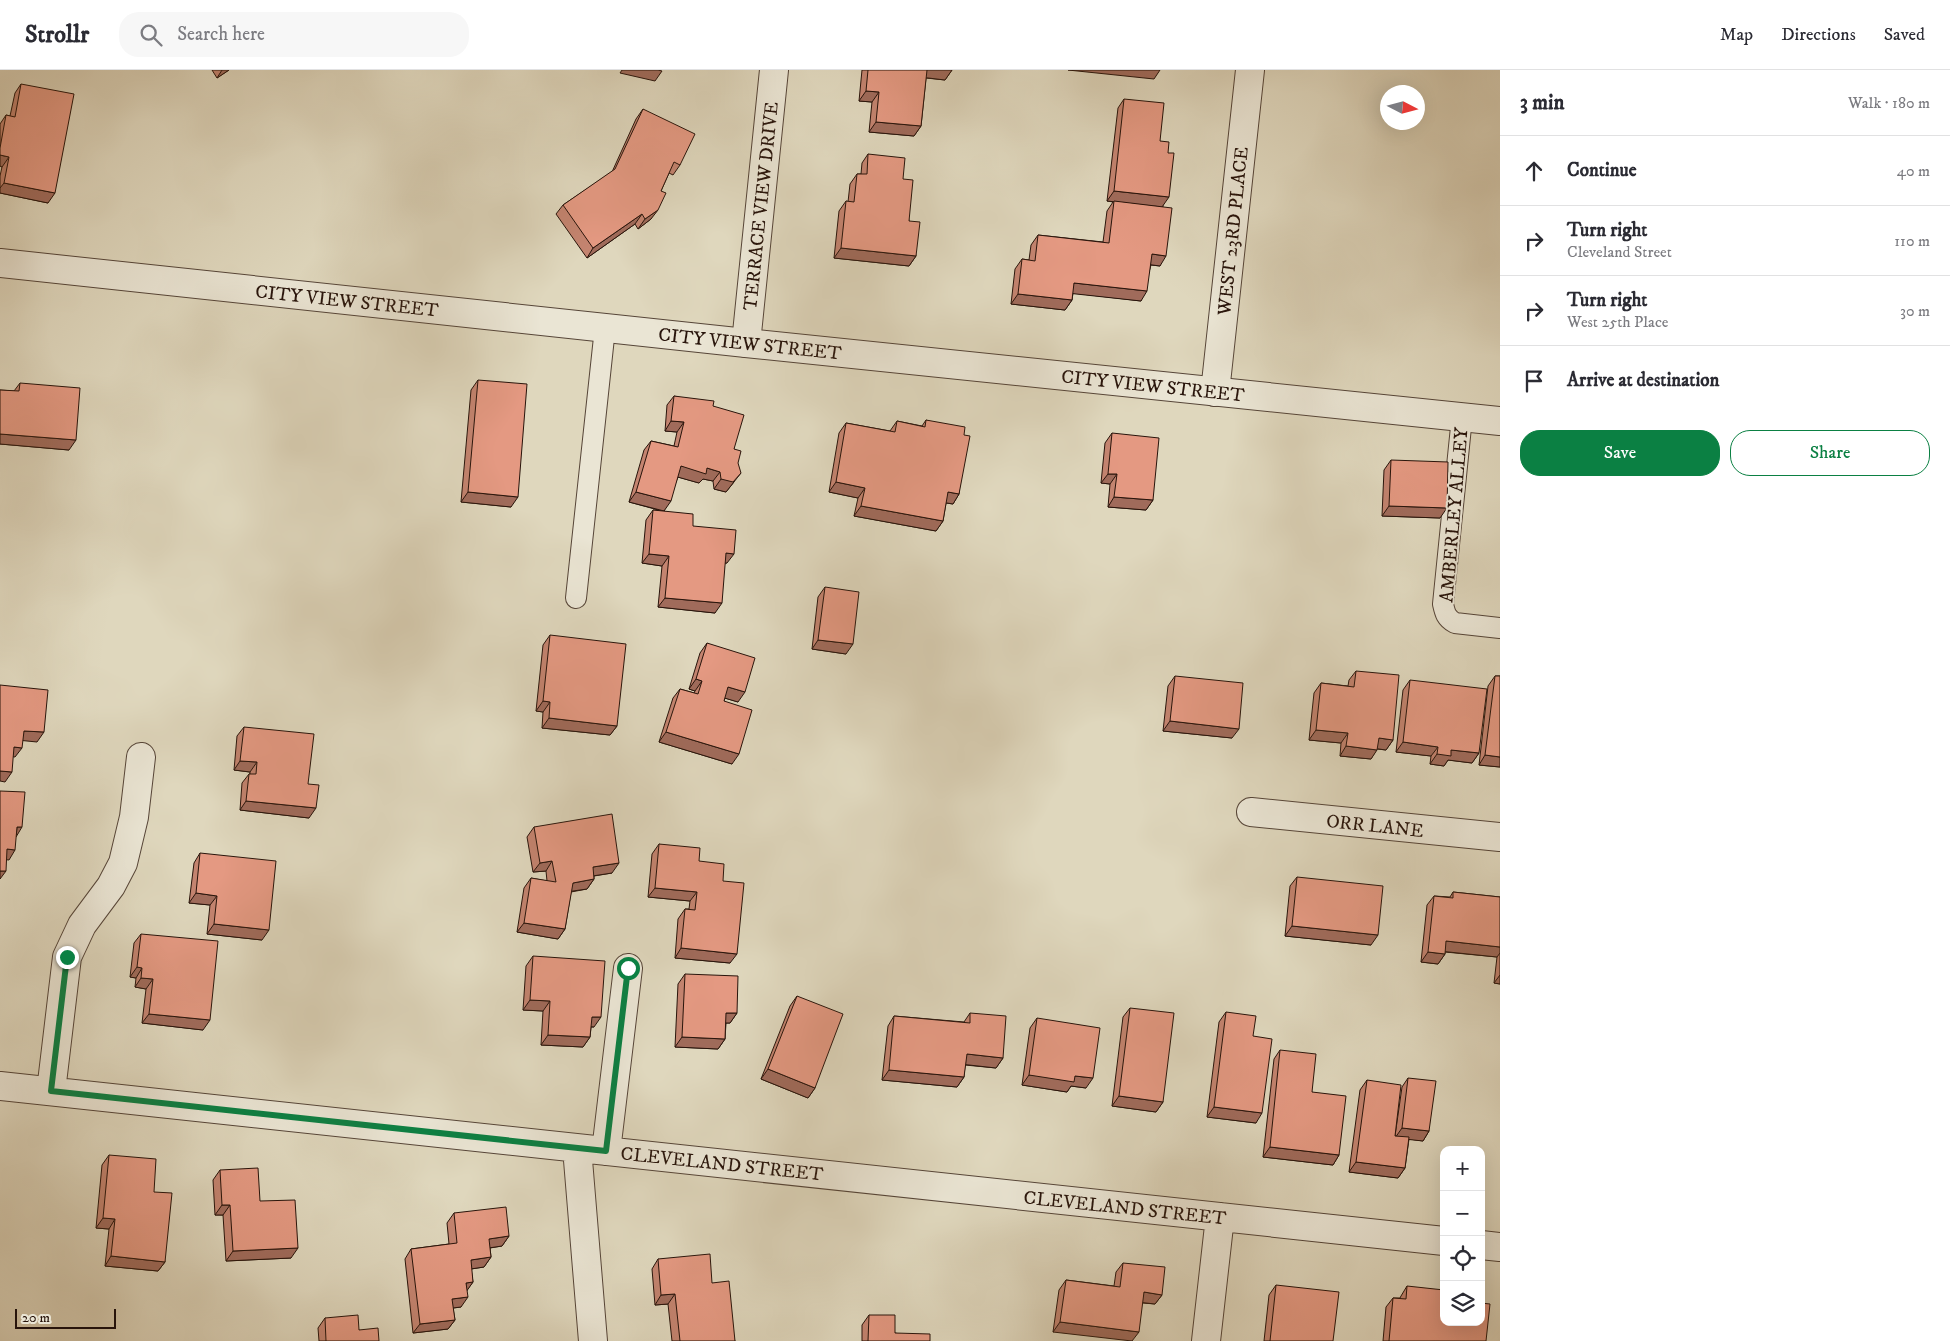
<!DOCTYPE html>
<html lang="en">
<head>
<meta charset="utf-8">
<style>
	body { margin:0; font-family:"IM FELL DW Pica",serif; background:#f7f7f7; color:#2b2b33 }
	.controls { position:absolute; right:15px; bottom:15px; display:grid; overflow:hidden; border-radius:10px; box-shadow:0 5px 20px #0002 }
	.controls button { width:45px; height:45px; display:grid; place-items:center; padding:0; border:0; border-bottom:1px solid #e1e1e2; background:#fff; color:#2b2b33; font:25px sans-serif }
	.compass { position:absolute; left:1380px; top:15px; width:45px; height:45px; border-radius:50%; background:#fff; box-shadow:0 5px 20px #0002; rotate:96deg }
	.scale { position:absolute; left:15px; bottom:12px; width:101px; box-sizing:border-box; padding-left:5px; border:2px solid #28140b; border-top:0; font-size:14px; line-height:18px; white-space:nowrap; color:#28140b; -webkit-text-stroke:4px #eae5d4; paint-order:stroke }
	.stop { position:absolute; width:15px; height:15px; margin:-11px; border:4px solid #0b8043; border-radius:50%; background:#fff }
	.stop.end { background:#0b8043; border-color:#fff; box-shadow:0 1px 5px #0008 }
	.list { margin:0; padding:0; list-style:none }
	h2 { display:flex; justify-content:space-between; align-items:center; height:65px; margin:0; padding:0 20px; font-size:21px }
	h2 small { font-size:16px; font-weight:400; color:#7c7c81 }
	.list li { display:grid; grid-template-columns:32px 1fr auto; gap:15px; align-items:center; box-sizing:border-box; height:70px; padding:0 20px; border-top:1px solid #e1e1e2 }
	.list b { display:block; font-size:19px; white-space:nowrap }
	.list p { margin:0; font-size:16px; white-space:nowrap; color:#7c7c81 }
	.list em { font-size:16px; font-style:normal; color:#7c7c81 }
	.actions { display:flex; gap:10px; padding:15px 20px }
	.actions a { flex:1; padding:11px 0; border:1px solid #0b8043; border-radius:20px; text-align:center; font-size:18px; color:#0b8043 }
	.actions .main { background:#0b8043; color:#fff }
	.icon { flex:none; width:28px; height:28px; fill:none; stroke:currentColor; stroke-width:2; stroke-linecap:round; stroke-linejoin:round }
	.map { position:relative; flex:none; width:1500px; height:1271px; overflow:hidden }
	header { display:flex; align-items:center; gap:30px; box-sizing:border-box; height:70px; padding:0 25px; background:#fff; border-bottom:1px solid #e1e1e2 }
	header strong { font-size:24px }
	nav { display:flex; gap:28px; margin-inline-start:auto; font-size:18px }
	.search { width:350px; height:45px; background:#f7f7f7; display:flex; align-items:center; gap:12px; box-sizing:border-box; padding:0 18px; border-radius:20px; color:#7c7c81; font-size:19px }
	main { display:flex }
	aside { flex:1; background:#fff }
	.map>svg:first-child { display:block }
	.lines { fill:none; stroke-linecap:round; stroke-linejoin:round }
	.service-casing { stroke:#564538; stroke-width:22 }
	.minor-casing { stroke:#564538; stroke-width:30 }
	.tertiary-casing { stroke:#564538; stroke-width:30 }
	.service { stroke:#eae5d4; stroke-width:20 }
	.minor { stroke:#eae5d4; stroke-width:28 }
	.tertiary { stroke:#eae5d4; stroke-width:28 }
	.wall { fill:#c48470; stroke:#28140b }
	.shaded-wall { fill:#a06b5b; stroke:#28140b }
	.building { fill:#e49982; stroke:#28140b }
	.route { stroke:#0b8043; stroke-width:6 }
	.labels { text-anchor:middle; stroke-width:4; stroke-linejoin:round; paint-order:stroke }
	.street-label { font-size:19px; fill:#28140b; stroke:#eae5d4 }
</style>
</head>
<body>
<header>
<strong>Strollr</strong>
<div class="search"><svg class="icon" aria-label="search" viewBox="0 0 24 24"><circle cx="10" cy="10" r="6"/><path d="M15 15l6 6"/></svg>Search here</div>
<nav><a>Map</a><a>Directions</a><a>Saved</a></nav>
</header>
<main>
<div class="map">
<svg width="1500" height="1271" viewBox="0 0 1500 1271">
	<rect width="100%" height="100%" fill="#dfd7bd"/>
	<filter id="stains"><feTurbulence type="fractalNoise" baseFrequency=".004" numOctaves="4"/><feColorMatrix values="0 0 0 0 .2 0 0 0 0 .09 0 0 0 0 .02 0 0 0 .5 -.17"/></filter>
	<radialGradient id="worn" r=".72"><stop offset=".6" stop-color="#630" stop-opacity="0"/><stop offset="1" stop-color="#630" stop-opacity=".3"/></radialGradient>
	<g class="lines">
		<g class="service-casing">
			<path id="service" d="M1462 347 1443 534C1445 543 1446 548 1455 553L1500 558
				M576 528 605 258"/>
		</g>
		<g class="minor-casing">
			<path id="minor" d="M746 273 774 0
				M1215 322 1250 0
				M1251 742 1500 767
				M0 1016 1444 1171
				M51 1021 67 887 82 855 111 816 123 793 134 747 141 687
				M577 1078 593 1271
				M606 1081 628 898
				M1481 1175 1500 1177
				M1206 1271 1220 1147"/>
		</g>
		<g class="tertiary-casing">
			<path id="tertiary" d="M0 193 746 273 1500 351"/>
		</g>
		<use href="#service" class="service"/>
		<use href="#minor" class="minor"/>
		<use href="#tertiary" class="tertiary"/>
	</g>
	<path class="wall" d="M212 0H229L217 8Z
		M862 0H952L945 10 926 8 921 56 914 66 869 62 872 32 859 31Z
		M21 14 48 133 0 123V106L2 97 0 96V54L6 45 10 46 15 23Z
		M1124 29 1160 71 1163 137 1160 196 1151 195 1141 231 1073 223 1072 230 1065 240 1011 234 1015 199 1022 189 1029 190 1031 175 1038 165 1103 172 1107 141 1113 132 1107 131 1118 38Z
		M643 39 680 95 673 105 669 103 661 121 651 149 638 159 635 154 587 188 556 144 563 135 612 102 636 49Z
		M868 84 903 109 909 151 916 186 909 196 834 188 839 141 846 131 848 132 850 114 857 104H861L862 93Z
		M478 310 511 437 461 432 471 320Z
		M20 313 69 380 0 374V320L14 321Z
		M674 326 713 336 734 379V412L726 422 714 419 713 411 703 409 699 413 678 407 664 441 693 456 727 493H725L715 543 658 537 662 496 642 493 646 450 653 440 662 441 629 432 644 380 651 371 674 376 677 362 665 361 667 335Z
		M926 350 964 365 959 424 953 434 946 433 943 451 936 461 854 446 858 428 829 422 839 363 846 353 890 361 897 351 922 356Z
		M1112 363 1153 430 1146 440 1108 437 1110 414 1101 413 1105 373Z
		M1391 390 1440 448 1382 446 1384 400Z
		M825 517 846 584 812 579 818 527Z
		M550 565 617 656 610 665 542 658 543 642 536 641 543 575Z
		M707 573 738 632 725 628 724 631 732 694 659 672 673 628 680 619 694 623 695 621 689 619 700 583Z
		M1356 601 1393 670 1386 680 1377 679 1371 689 1340 686 1341 673 1309 670 1314 623 1321 613 1348 616 1349 610Z
		M1175 606 1232 668 1163 661 1168 616Z
		M1495 606H1500V697L1479 695 1488 616Z
		M1410 610 1479 683 1472 693 1448 690 1444 696 1430 694 1431 686 1396 682 1403 620Z
		M244 657 308 714 309 748 240 740 242 713 249 704H250V702L234 700 237 666Z
		M534 757 612 803 594 806V809L587 819 571 822 565 859 558 869 517 862 524 818 531 808 547 811 546 801 533 802 527 767Z
		M659 774 699 791 723 811 730 893 675 888 678 849 685 839H689L690 831 648 827 652 784Z
		M200 783 262 870 207 864 210 835 189 833 194 793Z
		M1297 807 1371 875 1285 866 1290 816Z
		M1453 822 1500 827V914L1494 913 1497 887 1445 882V884L1438 894 1421 892 1427 835 1434 826 1450 827Z
		M141 864 203 960 142 953 146 919 135 917 136 908 130 907 134 873Z
		M533 886 594 957H591L590 967 583 977 541 975 543 941 523 940 526 896Z
		M685 904 737 943 730 953H726L725 969 718 979 675 977 678 914Z
		M797 926 815 1018 808 1028 761 1009 790 936Z
		M1130 938 1163 1032 1156 1042 1112 1036 1123 947Z
		M1226 942 1253 966 1256 1053 1207 1047 1219 952Z
		M970 943 1003 988 996 998 965 995 964 1007 957 1017 882 1010 888 956 894 946 964 952Z
		M1037 948 1086 1018 1071 1016 1067 1022 1022 1015 1030 958Z
		M1280 980 1312 1022 1339 1085 1333 1095 1263 1087 1274 989Z
		M1408 1008 1429 1061 1423 1071 1409 1069 1405 1098 1398 1108 1349 1102 1360 1020 1367 1010 1395 1066 1402 1017Z
		M109 1085 154 1122 165 1192 158 1201 105 1196 109 1159 96 1158 102 1095Z
		M220 1100 260 1131 291 1188 226 1191 223 1145H215L213 1110Z
		M454 1143 509 1166 502 1176 490 1178 491 1187 484 1197 471 1199 473 1212 467 1220 461 1237 453 1238 455 1250 448 1259 413 1263 405 1189 411 1179 449 1174 447 1153Z
		M658 1189 712 1213 735 1271H672L668 1234 655 1235 652 1199Z
		M1123 1193 1162 1225 1155 1234 1143 1233 1053 1262 1059 1220 1066 1210 1114 1216 1116 1202Z
		M1276 1215 1333 1271H1264L1269 1225Z
		M1407 1216 1444 1252 1486 1271H1383L1386 1237 1393 1228H1400L1401 1226Z
		M869 1245 895 1263 930 1271H862V1255Z
		M325 1248 359 1260 379 1271H319L318 1258Z"/>
	<path class="shaded-wall" d="M222 0H229L217 8Z
		M622 0H658L662 1 655 11 620 3Z
		M925 0H952L945 10 920 7Z
		M1068 0H1160L1154 9Z
		M866 21 879 22 872 32 859 31Z
		M876 52 921 56 914 66 869 62Z
		M0 85 9 87 2 97 0 96Z
		M4 113 55 123 48 133 0 123V118Z
		M1114 121 1169 127 1162 137 1107 131Z
		M658 140 651 149 638 159 645 149Z
		M642 144 635 154 587 188 593 178Z
		M841 178 916 186 909 196 834 188Z
		M1152 184 1166 186 1160 196 1145 194Z
		M1074 213 1147 221 1141 231 1067 223Z
		M1018 224 1072 230 1065 240 1011 234Z
		M671 351 684 352 677 362 665 361Z
		M0 364 76 370 69 380 0 374Z
		M681 396 707 398 720 402 713 411 703 409 699 413 674 406Z
		M741 403 726 422 714 419 721 409Z
		M1108 404H1117L1110 414 1101 413Z
		M836 412 865 418 858 428 829 422Z
		M468 422 518 427 511 437 461 432Z
		M636 422 671 431 664 441 629 432Z
		M948 422 959 424 953 434 941 432Z
		M1114 427 1153 430 1146 440 1108 437Z
		M861 436 943 451 936 461 854 446Z
		M1389 436 1447 438 1440 448 1382 446Z
		M726 483 734 484 727 493H719Z
		M649 484 669 486 662 496 642 493Z
		M665 528 722 533 715 543 658 537Z
		M818 570 853 574 846 584 812 579Z
		M696 609 702 611 695 621 689 619Z
		M728 617 745 622 738 632 721 627Z
		M543 631 550 632 543 642 536 641Z
		M549 648 617 656 610 665 542 658Z
		M1170 651 1239 659 1232 668 1163 661Z
		M1316 660 1348 663 1341 673 1309 670Z
		M24 661 44 662 37 672 17 670Z
		M666 662 739 684 732 694 659 672Z
		M1379 668 1393 670 1386 680 1372 678Z
		M1403 672 1438 677 1431 686 1396 682Z
		M1346 676 1377 680 1371 689 1340 686Z
		M14 677 22 678 15 687 7 686Z
		M1451 680 1479 683 1472 693 1448 690 1444 696 1430 694 1437 684Z
		M1485 685 1500 687V697L1479 695Z
		M240 691 257 692 250 702 234 700Z
		M0 701 12 702 5 712 0 711Z
		M246 731 316 738 309 748 240 740Z
		M17 757H22L16 767Z
		M7 779 15 780 9 790 0 789Z
		M552 791 546 801 533 802 540 793Z
		M619 793 612 803 586 807 593 797Z
		M0 801H6L0 809Z
		M594 809 587 819 566 822 573 813Z
		M655 818 697 822 690 831 648 827Z
		M196 823 217 826 210 835 189 833Z
		M524 853 565 859 558 869 517 862Z
		M214 854 269 860 262 870 207 864Z
		M1292 856 1378 865 1371 875 1285 866Z
		M1446 871 1500 877V883L1497 887 1439 881Z
		M681 878 737 884 730 893 675 888Z
		M1428 882 1445 884 1438 894 1421 892Z
		M137 897 142 898 136 908 130 907Z
		M1500 905V914L1494 913Z
		M141 908 153 909 146 919 135 917Z
		M530 930 550 931 543 941 523 940Z
		M726 943H737L730 953H719Z
		M149 944 210 950 203 960 142 953Z
		M592 947H601L594 957 585 956Z
		M548 965 590 967 583 977 541 975Z
		M682 967 725 969 718 979 675 977Z
		M967 984 1003 988 996 998 960 994Z
		M768 999 815 1018 808 1028 761 1009Z
		M889 1000 964 1007 957 1017 882 1010Z
		M1029 1005 1075 1006 1093 1008 1086 1018 1071 1016 1067 1022 1022 1015Z
		M1119 1026 1163 1032 1156 1042 1112 1036Z
		M1214 1037 1262 1043 1256 1053 1207 1047Z
		M1402 1058 1429 1061 1423 1071 1395 1068Z
		M1270 1077 1339 1085 1333 1095 1263 1087Z
		M1356 1092 1405 1098 1398 1108 1349 1102Z
		M222 1135H230L223 1145H215Z
		M103 1148 115 1149 109 1159 96 1158Z
		M509 1166 502 1176 482 1179 489 1169Z
		M298 1178 291 1188 226 1191 233 1181Z
		M111 1186 165 1192 158 1201 105 1196Z
		M491 1187 484 1197 464 1200 471 1190Z
		M473 1212 466 1222V1213Z
		M1144 1222 1162 1225 1155 1234 1137 1232Z
		M675 1224 668 1234 655 1235 661 1225Z
		M468 1227 461 1237 445 1239 452 1229Z
		M455 1250 448 1259 413 1263 420 1254Z
		M1060 1252 1139 1262 1132 1271 1053 1262Z"/>
	<path class="building" d="M868 0H927L921 56 876 52 879 22 866 21Z
		M21 14 74 24 55 123 4 113 9 87 0 85V78L6 45 15 47Z
		M1124 29 1164 33 1160 71 1169 72 1168 83H1174L1169 127 1114 121Z
		M643 39 695 64 680 95 674 92 661 121 666 123 658 140 645 149 642 144 593 178 563 135 615 99Z
		M868 84 905 88 903 109 913 110 909 151 920 152 916 186 841 178 846 131 854 132 857 104H867Z
		M1114 131 1172 138 1166 186 1152 184 1147 221 1074 213 1072 230 1018 224 1022 189 1035 191 1038 165 1109 173Z
		M478 310 527 314 518 427 468 422Z
		M20 313 80 318 76 370 0 364V320L19 321Z
		M674 326 714 331 713 336 744 345 734 379 741 381 738 393 741 403 733 412 721 409 720 402 707 398 706 404 681 396 671 431 636 422 651 371 678 377 684 352 671 351Z
		M926 350 965 357 964 365 970 366 959 424 948 422 943 451 861 436 865 418 836 412 846 353 895 362 897 351 925 357Z
		M1112 363 1159 368 1153 430 1114 427 1117 404H1108Z
		M1391 390 1448 392 1447 438 1389 436Z
		M653 440 693 444V456L736 460 734 484 726 483 722 533 665 528 669 486 649 484Z
		M825 517 859 522 853 574 818 570Z
		M550 565 626 574 617 656 549 648 550 632 543 631Z
		M707 573 755 588 745 622 728 617 724 631 752 640 739 684 666 662 680 619 698 624 702 611 696 609Z
		M1356 601 1399 605 1393 670 1379 668 1377 680 1346 676 1348 663 1316 660 1321 613 1354 617Z
		M1175 606 1243 613 1239 659 1170 651Z
		M1495 606H1500V687L1485 685Z
		M1410 610 1487 619 1479 683 1451 680V686L1437 684 1438 677 1403 672Z
		M0 615 48 620 44 662 24 661 22 678 14 677 12 702 0 701Z
		M244 657 314 664 308 714 319 715 316 738 246 731 249 704H256L257 692 240 691Z
		M0 721 25 722 22 757H17L15 780 7 779 6 801H0Z
		M612 744 619 793 593 797 594 809 573 813 565 859 524 853 531 808 556 812 552 791 540 793 534 757Z
		M659 774 700 778 699 791 724 794 723 811 744 813 737 884 681 878 685 839 695 840 697 822 655 818Z
		M200 783 276 791 269 860 214 854 217 826 196 823Z
		M1297 807 1383 816 1378 865 1292 856Z
		M1453 822 1500 827V877L1446 871 1445 884 1428 882 1434 826 1453 828Z
		M141 864 218 871 210 950 149 944 153 909 141 908 142 898 137 897Z
		M533 886 605 891 601 947H592L590 967 548 965 550 931 530 930Z
		M685 904 738 906 737 943H726L725 969 682 967Z
		M797 926 843 944 815 1018 768 999Z
		M1130 938 1174 943 1163 1032 1119 1026Z
		M1226 942 1256 946 1253 966 1272 969 1262 1043 1214 1037Z
		M970 943 1006 946 1003 988 967 984 964 1007 889 1000 894 946 970 953Z
		M1037 948 1100 958 1093 1008 1075 1006 1074 1012 1029 1005Z
		M1280 980 1316 984 1312 1022 1346 1026 1339 1085 1270 1077Z
		M1408 1008 1436 1011 1429 1061 1402 1058Z
		M1367 1010 1401 1015 1395 1066 1409 1067 1405 1098 1356 1092Z
		M109 1085 156 1089 154 1122 172 1123 165 1192 111 1186 115 1149 103 1148Z
		M258 1098 260 1131 295 1130 298 1178 233 1181 230 1135H222L220 1100Z
		M506 1137 509 1166 489 1169 491 1187 471 1190 473 1212 466 1213 468 1227 452 1229 455 1250 420 1254 411 1179 457 1173 454 1143Z
		M710 1184 712 1213 729 1211 735 1271H680L675 1224 661 1225 658 1189Z
		M1123 1193 1165 1197 1162 1225 1144 1222 1139 1262 1060 1252 1066 1210 1120 1217Z
		M1276 1215 1339 1222 1333 1271H1270Z
		M1407 1216 1444 1220V1252H1481V1233L1490 1234 1486 1271H1389L1393 1228 1406 1229Z
		M358 1245 359 1260 378 1258 379 1271H326L325 1248Z
		M869 1245H895V1263L930 1264V1271H868Z"/>
	<g class="lines">
		<path class="route" d="M67 887 51 1021 606 1081 628 898"/>
	</g>
	<g class="labels">
		<g class="street-label">
			<text transform="translate(760 136) rotate(-84)" y="7">TERRACE VIEW DRIVE</text>
			<text transform="translate(1232 161) rotate(-84)" y="7">WEST 23RD PLACE</text>
			<text transform="translate(347 230) rotate(6)" y="7">CITY VIEW STREET</text>
			<text transform="translate(750 273) rotate(6)" y="7">CITY VIEW STREET</text>
			<text transform="translate(1153 315) rotate(6)" y="7">CITY VIEW STREET</text>
			<text transform="translate(1453 445) rotate(-85)" y="7">AMBERLEY ALLEY</text>
			<text transform="translate(1375 755) rotate(6)" y="7">ORR LANE</text>
			<text transform="translate(722 1093) rotate(6)" y="7">CLEVELAND STREET</text>
			<text transform="translate(1125 1137) rotate(6)" y="7">CLEVELAND STREET</text>
		</g>
	</g>
	<rect width="100%" height="100%" filter="url(#stains)"/>
	<rect width="100%" height="100%" fill="url(#worn)"/>
</svg>
<div class="controls">
<button>+</button>
<button>−</button>
<button><svg class="icon" aria-label="locate" viewBox="0 0 24 24"><circle cx="12" cy="12" r="6"/><path d="M12 2v4M12 18v4M2 12h4M18 12h4"/></svg></button>
<button><svg class="icon" aria-label="layers" viewBox="0 0 24 24"><path d="M12 4l9 5-9 5-9-5zM3 14l9 5 9-5"/></svg></button>
</div>
<svg class="compass" viewBox="-18 -18 36 36"><path d="M0-13l5 13h-10z" fill="#e53935"/><path d="M0 13l5-13h-10z" fill="#7c7c81"/></svg>
<div class="scale">20 m</div>
<div class="stop" style="left:628px;top:898px"></div>
<div class="stop end" style="left:67px;top:887px"></div>
</div>
<aside>
<h2>3 min<small>Walk · 180 m</small></h2>
<ul class="list">
<li><svg class="icon" aria-label="ahead" viewBox="0 0 24 24"><path d="M12 20V5M6 11l6-6 6 6"/></svg><div><b>Continue</b></div><em>40 m</em></li>
<li><svg class="icon" aria-label="right" viewBox="0 0 24 24"><path d="M7 20v-9h11M14 6l5 5-5 5"/></svg><div><b>Turn right</b><p>Cleveland Street</p></div><em>110 m</em></li>
<li><svg class="icon" aria-label="right" viewBox="0 0 24 24"><path d="M7 20v-9h11M14 6l5 5-5 5"/></svg><div><b>Turn right</b><p>West 25th Place</p></div><em>30 m</em></li>
<li><svg class="icon" aria-label="arrive" viewBox="0 0 24 24"><path d="M6 21V4h12l-3 4 3 4H6"/></svg><div><b>Arrive at destination</b></div></li>
</ul>
<div class="actions"><a class="main">Save</a><a>Share</a></div>
</aside>
</main>
</body>
</html>
